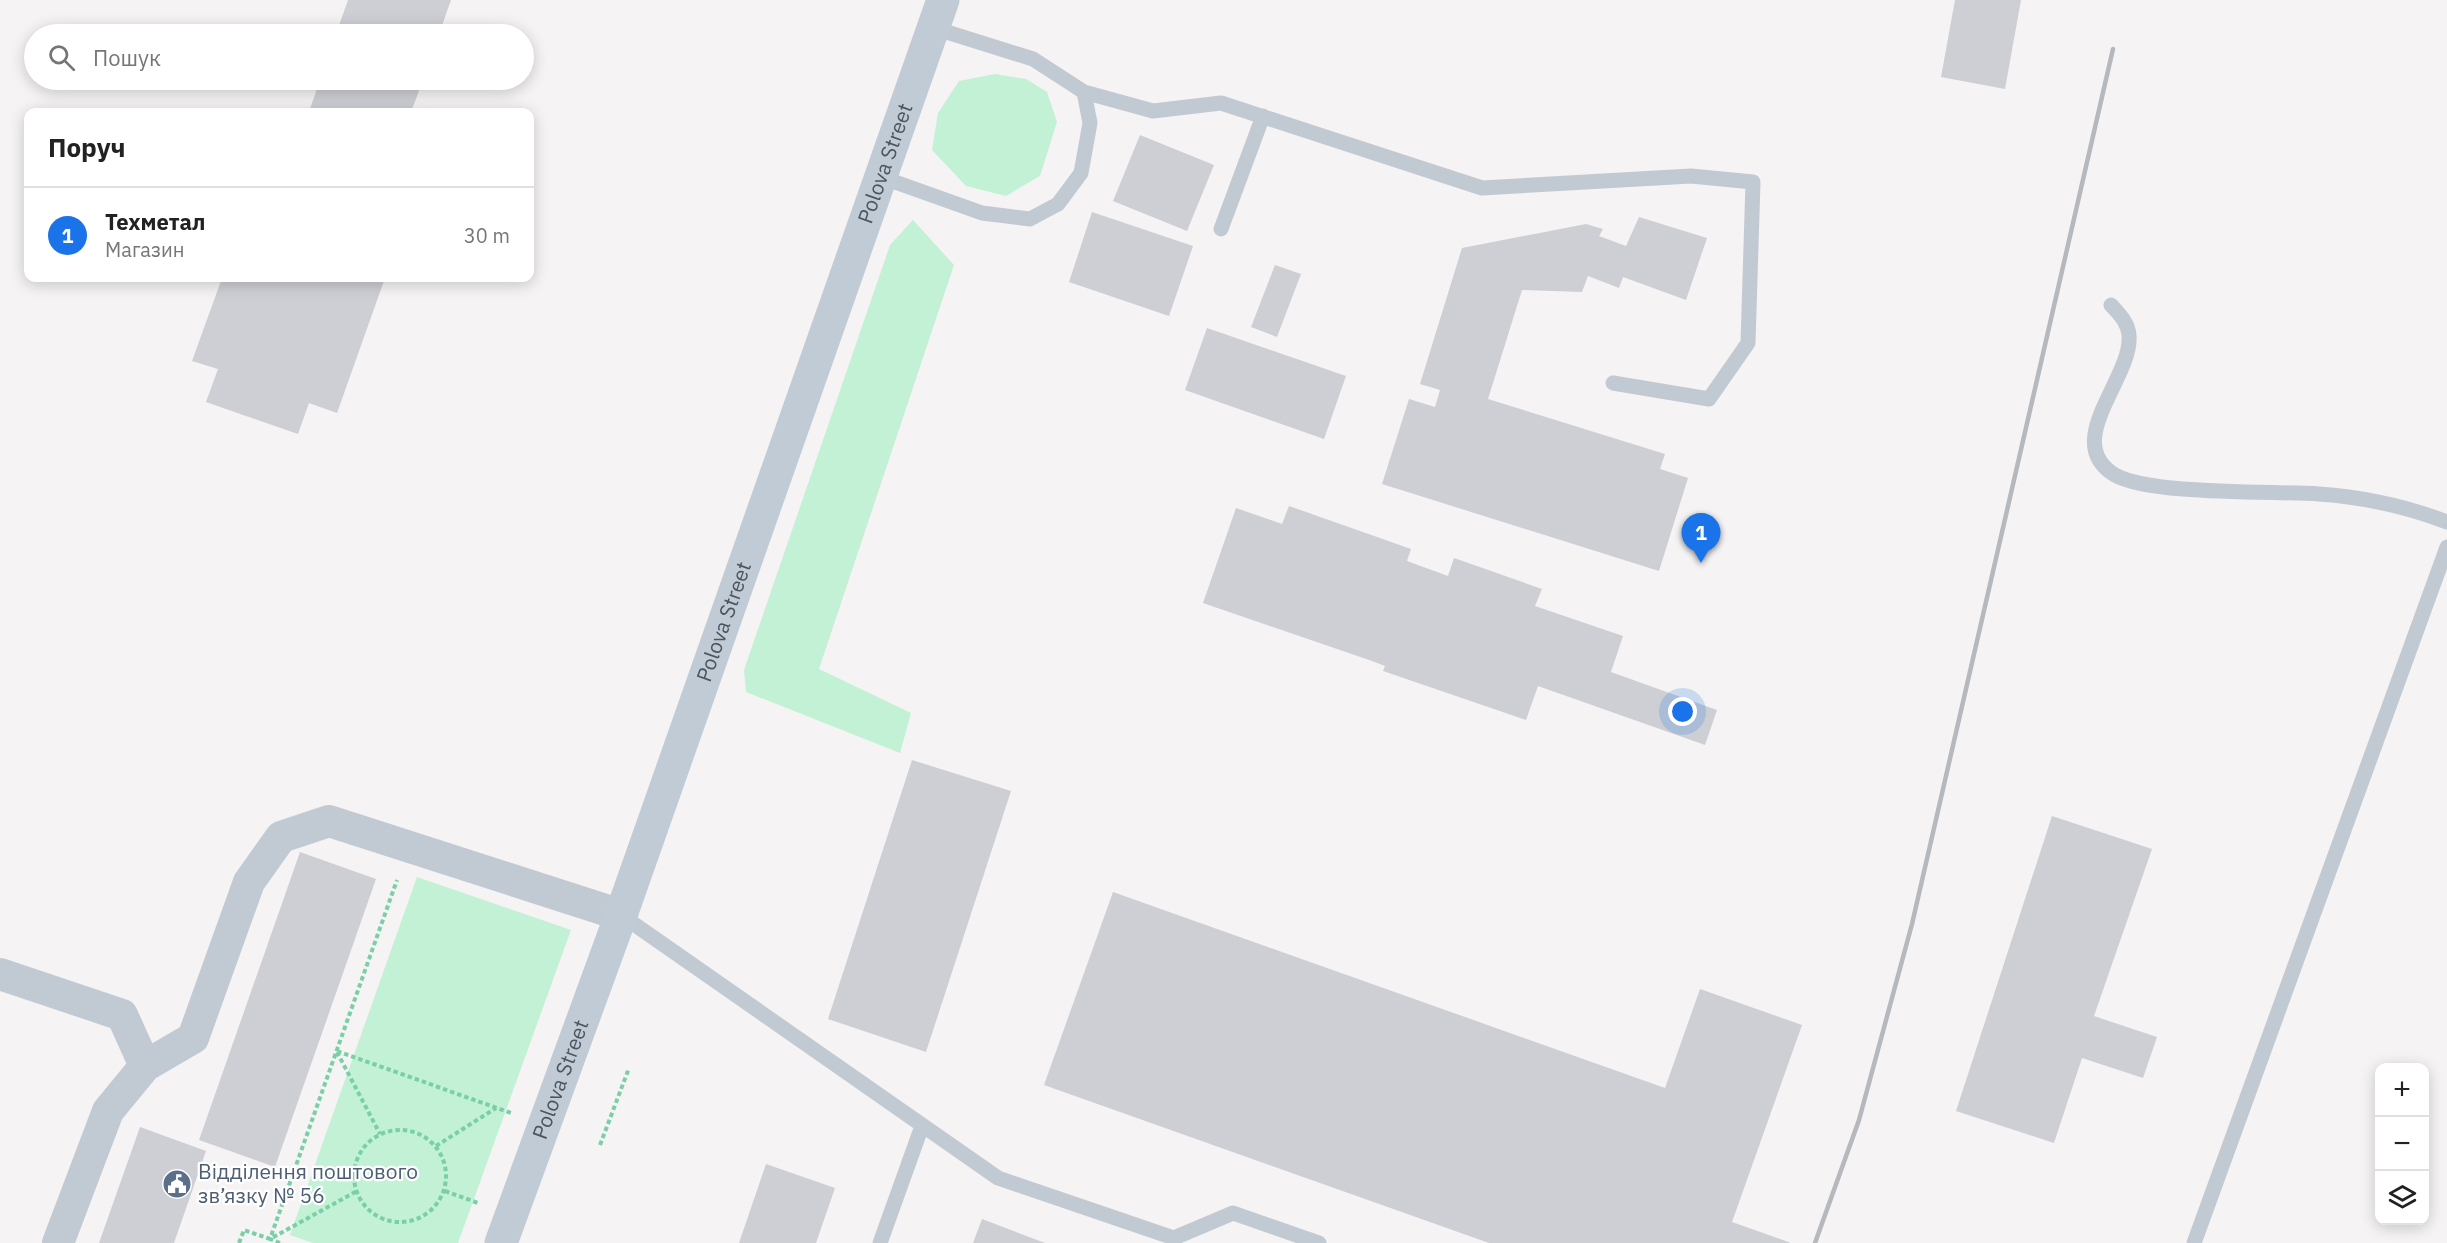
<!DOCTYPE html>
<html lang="uk">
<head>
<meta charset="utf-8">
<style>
	body { margin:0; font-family:"IBM Plex Sans",sans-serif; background:#f6f6f6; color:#222 }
	.controls { position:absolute; right:18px; bottom:18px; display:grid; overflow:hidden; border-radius:12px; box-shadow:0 3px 15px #0003 }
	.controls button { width:54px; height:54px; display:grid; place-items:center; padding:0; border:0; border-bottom:2px solid #e0e0e0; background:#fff; color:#222; font:30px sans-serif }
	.you { position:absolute; left:1683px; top:712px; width:21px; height:21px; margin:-15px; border:4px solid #fff; border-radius:50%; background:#1a73e8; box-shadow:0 0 0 9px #1a73e833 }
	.badge { display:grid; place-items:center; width:39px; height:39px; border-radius:50%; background:#1a73e8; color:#fff; font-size:20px; font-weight:700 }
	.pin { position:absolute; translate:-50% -50px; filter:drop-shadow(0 2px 3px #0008) }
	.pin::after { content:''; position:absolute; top:32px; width:21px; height:18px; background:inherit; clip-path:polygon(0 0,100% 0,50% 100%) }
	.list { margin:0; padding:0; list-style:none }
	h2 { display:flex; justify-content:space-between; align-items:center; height:78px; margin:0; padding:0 24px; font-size:26px }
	h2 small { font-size:20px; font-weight:400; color:#767676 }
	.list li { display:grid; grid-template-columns:39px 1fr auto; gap:18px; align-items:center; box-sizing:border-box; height:96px; padding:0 24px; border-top:2px solid #e0e0e0 }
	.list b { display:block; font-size:22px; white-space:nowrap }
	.list p { margin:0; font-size:20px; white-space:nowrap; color:#767676 }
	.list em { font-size:20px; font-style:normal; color:#767676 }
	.icon { flex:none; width:33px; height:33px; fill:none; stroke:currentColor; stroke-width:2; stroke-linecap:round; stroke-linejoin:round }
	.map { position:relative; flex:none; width:2447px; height:1243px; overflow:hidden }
	.search { position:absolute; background:#fff; box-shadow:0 3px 15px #0003; left:24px; top:24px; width:510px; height:66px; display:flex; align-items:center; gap:15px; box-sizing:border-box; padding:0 21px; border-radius:33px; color:#767676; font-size:22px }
	.panel { position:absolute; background:#fff; box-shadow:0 3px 15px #0003; left:24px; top:108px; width:510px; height:174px; border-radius:12px }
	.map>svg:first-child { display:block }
	.green { fill:#c3f1d5 }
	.building { fill:#cdcfd5 }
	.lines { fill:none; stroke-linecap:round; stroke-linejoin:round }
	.path { stroke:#7ad0a6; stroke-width:4; stroke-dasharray:4.5 3; stroke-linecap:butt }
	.lane { stroke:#c1cad2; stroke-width:15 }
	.street { stroke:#c1cad2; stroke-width:32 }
	.secondary { stroke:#c1cbd6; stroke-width:33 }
	.rail { stroke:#b5b8bd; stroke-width:4.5 }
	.labels { text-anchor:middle; stroke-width:4.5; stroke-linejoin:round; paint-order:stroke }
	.street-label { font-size:21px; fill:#4a5661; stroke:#fff }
	.service-label { font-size:21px; fill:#4e5e75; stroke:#fff; text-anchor:start }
</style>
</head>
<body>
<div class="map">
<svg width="2447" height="1243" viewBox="0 0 2447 1243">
	<rect width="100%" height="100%" fill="#f5f3f3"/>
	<path class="green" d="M995 74 1026 79 1047 92 1057 122 1040 176 1006 196 966 186 932 150 938 113 959 81Z
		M913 220 954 265 819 669 911 713 900 753 746 692 744 670 890 245Z
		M417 877 571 930 458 1243H313L290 1235Z"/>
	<path class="building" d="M348 0H451L439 34H336Z
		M1955 0H2021L2005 89 1941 77Z
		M320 80H423L411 112H309Z
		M1140 135 1214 165 1187 231 1113 201Z
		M1092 212 1193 246 1169 316 1069 282Z
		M1639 217 1707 238 1686 300 1623 277 1619 288 1588 276 1582 292 1522 290 1488 399 1665 454 1660 469 1688 478 1659 571 1382 484 1409 399 1435 407 1440 390 1420 384 1462 248 1586 224 1603 229 1599 236 1626 246Z
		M1275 265 1301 274 1277 337 1251 327Z
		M222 278H385L337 413 309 403 298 434 206 402 218 369 192 361Z
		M1207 328 1346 376 1324 439 1185 390Z
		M1289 506 1411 549 1407 561 1448 576 1454 558 1542 589 1535 606 1623 636 1611 672 1717 710 1705 745 1538 686 1526 720 1383 671 1385 666 1372 661 1203 603 1236 508 1282 524Z
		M912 760 1011 791 926 1052 828 1019Z
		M2052 816 2152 849 2094 1016 2157 1037 2143 1078 2082 1058 2054 1143 1956 1111Z
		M300 852 376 879 275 1167 199 1140Z
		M1113 892 1665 1088 1700 989 1802 1025 1732 1222 1791 1243H1489L1044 1085Z
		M140 1127 206 1151 174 1243H99Z
		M766 1164 835 1188 816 1243H739Z
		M982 1219 1045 1243H973Z"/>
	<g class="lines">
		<path class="path" d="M337 1051 511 1113
			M337 1052 380 1134
			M354 1176a46 46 0 1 1 92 0a46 46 0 1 1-92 0Z
			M600 1145 629 1068
			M436 1146 496 1108
			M445 1191 478 1203
			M239 1243 244 1230 270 1239 357 1191
			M280 1243 270 1239 397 880"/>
		<path class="lane" d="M934 28 1033 59 1084 92 1153 111 1221 103 1482 188 1691 176 1753 182 1748 343 1709 399 1613 383
			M881 177 982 213 1030 219 1058 204 1081 173 1090 123 1084 92
			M1221 229 1263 116
			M2111 305C2119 314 2128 322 2129 335 2133 378 2060 442 2115 475 2150 495 2273 491 2319 494 2363 497 2405 506 2447 522
			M621 915 998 1178 1174 1238 1233 1213 1319 1243
			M880 1243 922 1126
			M2194 1243 2447 547"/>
		<path class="street" d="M0 974 122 1015 145 1066
			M58 1243 108 1111 145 1066 193 1038 249 882 281 837 329 821 621 915"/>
		<path class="secondary" id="s1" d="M501 1243 621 915 943 0"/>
		<path class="rail" d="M1815 1243 1859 1120 1912 924 2113 49"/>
	</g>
	<defs>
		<g id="civic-disc" transform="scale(1.5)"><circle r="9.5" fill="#5c6f8a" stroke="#fff"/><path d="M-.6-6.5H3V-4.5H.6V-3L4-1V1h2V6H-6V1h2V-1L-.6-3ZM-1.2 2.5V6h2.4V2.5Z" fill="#fff"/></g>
	</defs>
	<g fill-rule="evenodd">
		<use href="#civic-disc" x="177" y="1184"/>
	</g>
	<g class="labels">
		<g class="street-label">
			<text dy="7" stroke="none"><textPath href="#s1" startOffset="1146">Polova Street</textPath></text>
			<text dy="7" stroke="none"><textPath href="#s1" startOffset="660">Polova Street</textPath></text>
			<text dy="7" stroke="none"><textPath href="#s1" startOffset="174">Polova Street</textPath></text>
		</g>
		<g class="service-label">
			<text x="198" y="1179">Відділення поштового<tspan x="198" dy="24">зв’язку № 56</tspan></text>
		</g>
	</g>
</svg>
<div class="controls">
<button>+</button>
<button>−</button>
<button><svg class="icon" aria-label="layers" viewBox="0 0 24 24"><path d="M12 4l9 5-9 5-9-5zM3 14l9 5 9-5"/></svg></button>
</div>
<div class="you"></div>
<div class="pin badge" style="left:1701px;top:563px">1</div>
<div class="search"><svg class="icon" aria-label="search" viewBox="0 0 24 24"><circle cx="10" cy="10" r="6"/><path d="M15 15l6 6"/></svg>Пошук</div>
<section class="panel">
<h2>Поруч<small></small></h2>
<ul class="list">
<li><span class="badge">1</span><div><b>Техметал</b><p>Магазин</p></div><em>30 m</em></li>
</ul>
</section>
</div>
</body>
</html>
